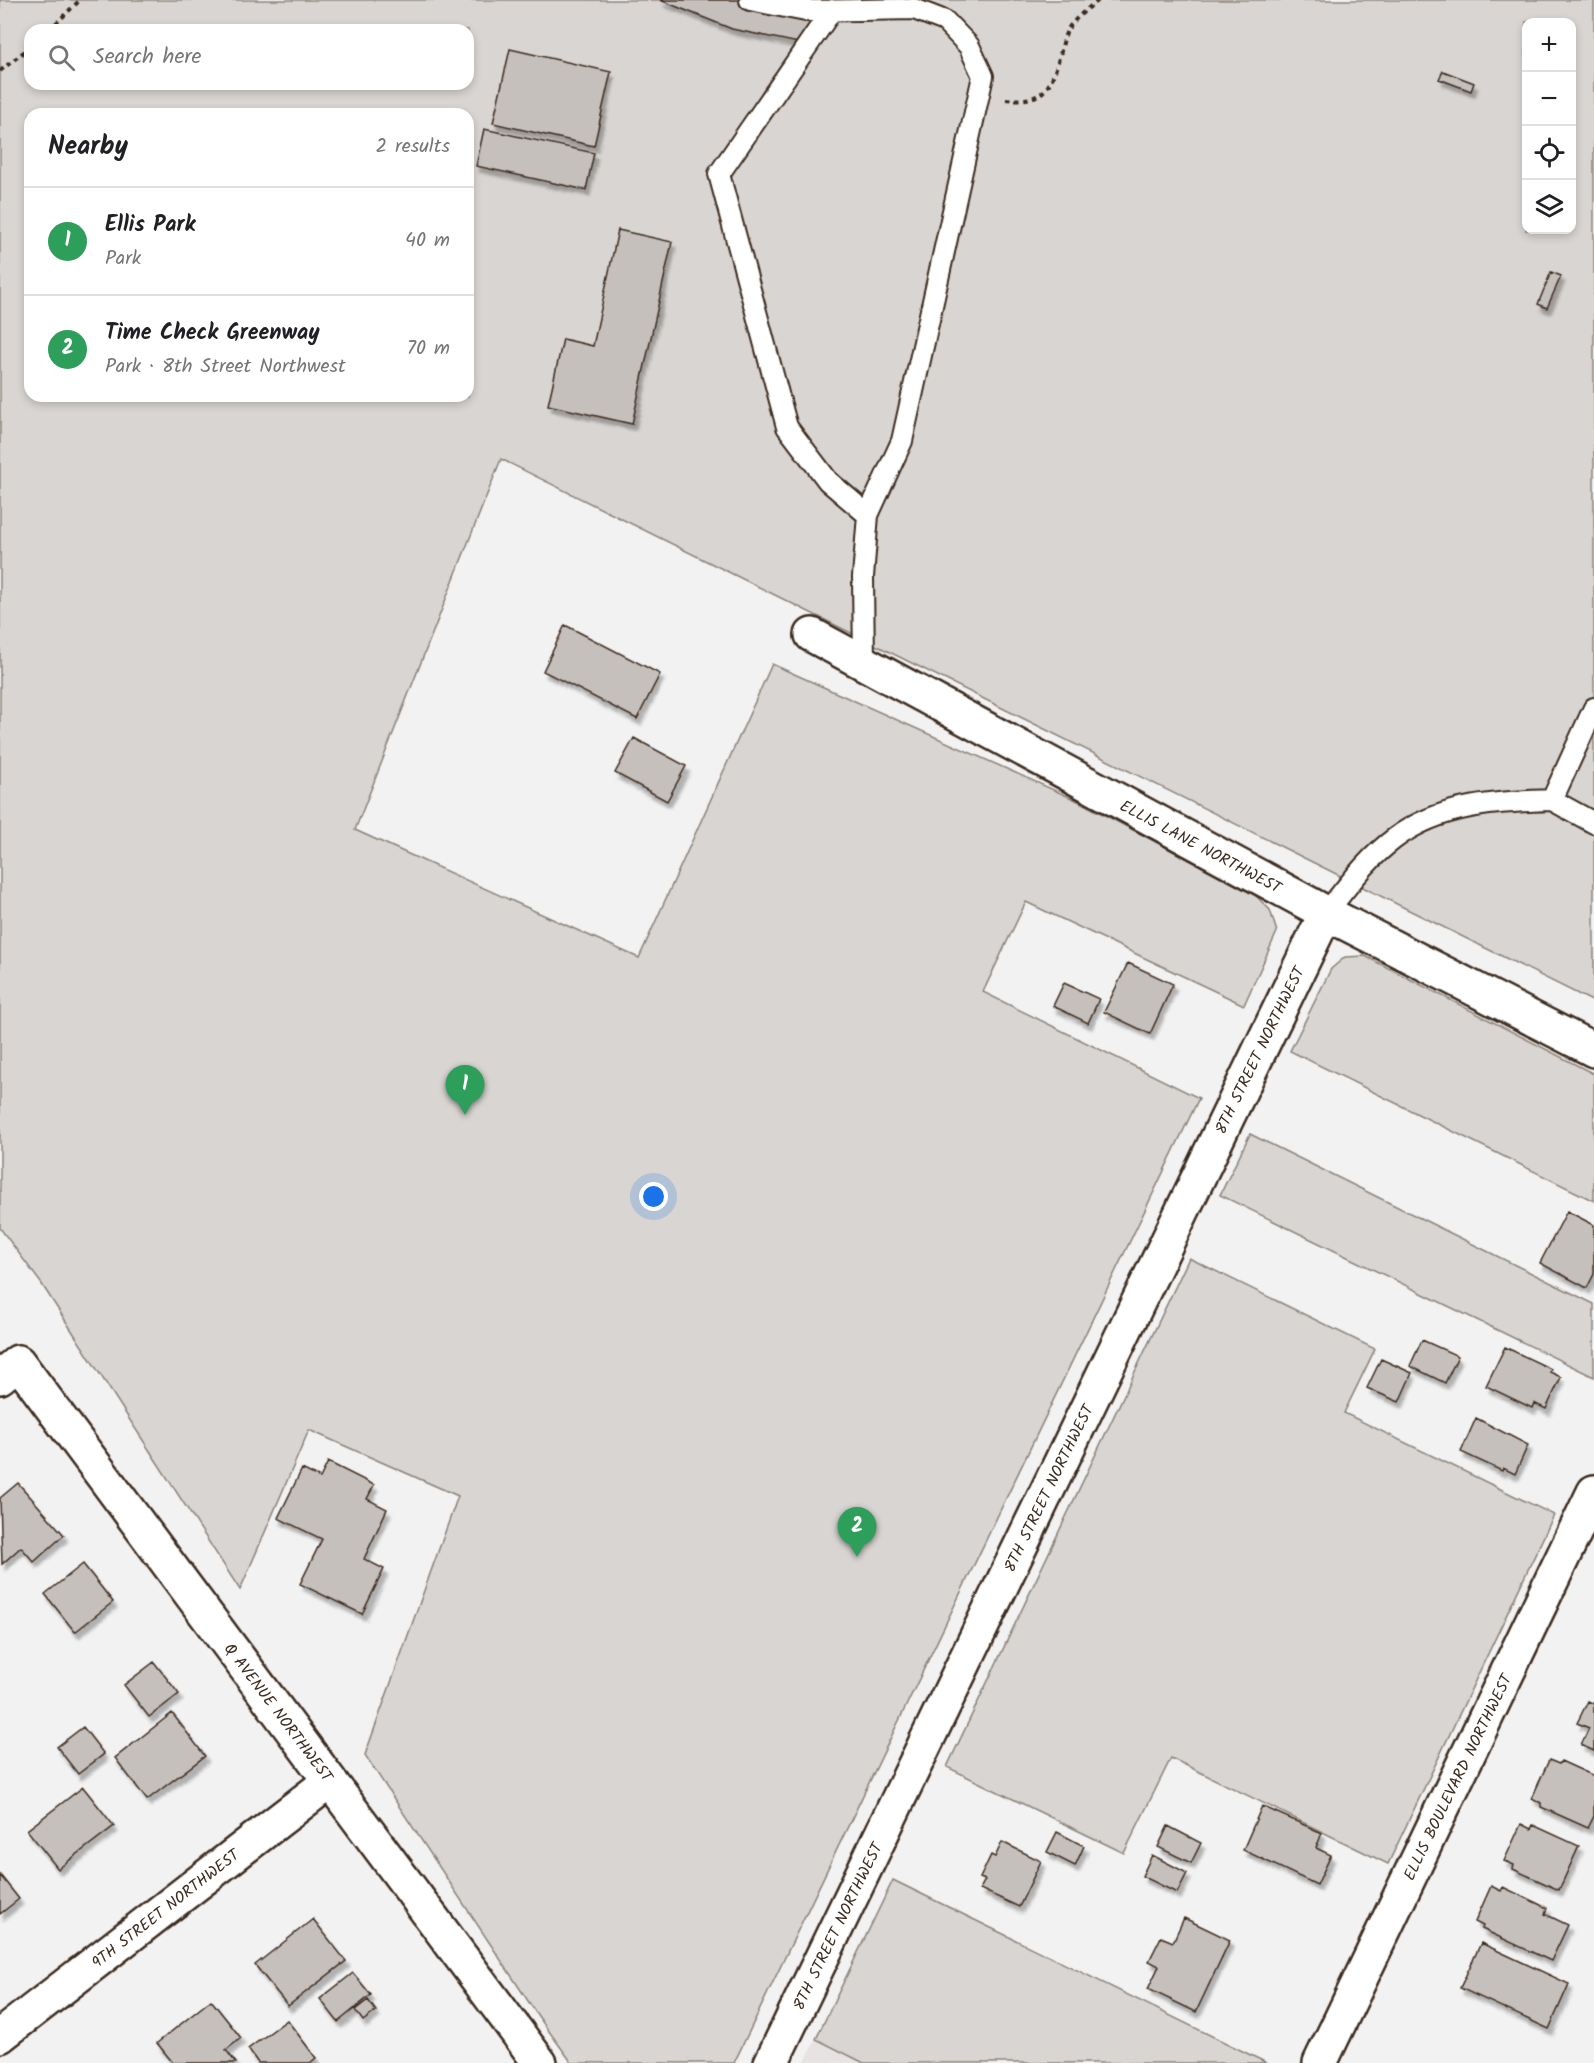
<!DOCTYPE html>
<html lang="en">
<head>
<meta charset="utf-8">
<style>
	body { margin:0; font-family:Kalam,sans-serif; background:#f6f6f6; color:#202124 }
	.controls { position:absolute; right:18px; top:18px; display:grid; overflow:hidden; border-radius:12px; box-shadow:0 3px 9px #0003 }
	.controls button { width:54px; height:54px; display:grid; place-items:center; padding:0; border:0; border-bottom:2px solid #e0e0e0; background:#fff; color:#202124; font:30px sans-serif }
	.you { position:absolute; left:654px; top:1197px; width:21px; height:21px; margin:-15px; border:4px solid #fff; border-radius:50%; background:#1a73e8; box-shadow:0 0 0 9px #1a73e833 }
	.badge { display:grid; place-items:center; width:39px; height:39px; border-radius:50%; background:#3b2a1e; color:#fff; font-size:20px; font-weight:700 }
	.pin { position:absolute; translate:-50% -50px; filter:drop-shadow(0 2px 3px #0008) }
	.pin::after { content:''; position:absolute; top:32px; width:21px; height:18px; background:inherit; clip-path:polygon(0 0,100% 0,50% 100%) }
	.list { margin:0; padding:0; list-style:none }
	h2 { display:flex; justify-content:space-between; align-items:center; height:78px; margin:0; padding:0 24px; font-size:26px }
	h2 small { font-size:20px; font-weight:400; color:#757577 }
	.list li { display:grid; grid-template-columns:39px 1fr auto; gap:18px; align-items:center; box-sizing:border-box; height:108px; padding:0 24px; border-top:2px solid #e0e0e0 }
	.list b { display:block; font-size:22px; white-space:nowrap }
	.list p { margin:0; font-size:20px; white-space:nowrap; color:#757577 }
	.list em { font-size:20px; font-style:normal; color:#757577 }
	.icon { flex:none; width:33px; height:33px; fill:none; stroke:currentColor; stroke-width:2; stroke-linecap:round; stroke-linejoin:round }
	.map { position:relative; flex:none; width:1594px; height:2063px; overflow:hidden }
	.search { position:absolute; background:#fff; box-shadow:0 3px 9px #0003; left:24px; top:24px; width:450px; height:66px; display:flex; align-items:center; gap:15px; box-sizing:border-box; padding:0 21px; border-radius:18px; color:#757577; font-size:22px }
	.panel { position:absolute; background:#fff; box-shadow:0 3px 9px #0003; left:24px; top:108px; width:450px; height:294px; border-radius:18px }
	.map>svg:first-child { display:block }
	.built { fill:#e6e3e2 }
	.green { fill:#d8d5d2; stroke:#8a8078; stroke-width:1.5; fill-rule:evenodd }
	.building { fill:#c6c0bd; stroke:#3b2a1e; stroke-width:1.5; filter:url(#shadow) }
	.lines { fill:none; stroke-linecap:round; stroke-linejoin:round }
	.lane-casing { stroke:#3b2a1e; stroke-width:24 }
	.street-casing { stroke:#3b2a1e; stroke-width:38 }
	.secondary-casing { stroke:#3b2a1e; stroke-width:38 }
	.path { stroke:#3b2a1e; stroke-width:4; stroke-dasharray:4.5 4.5; stroke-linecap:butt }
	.lane { stroke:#fff; stroke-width:20 }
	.street { stroke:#fff; stroke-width:33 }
	.secondary { stroke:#fff; stroke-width:33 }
	.labels { text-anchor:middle; stroke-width:6; stroke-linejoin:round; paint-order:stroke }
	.street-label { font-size:16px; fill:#3b2a1e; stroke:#fff }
</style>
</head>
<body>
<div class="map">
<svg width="1594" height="2063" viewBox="0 0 1594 2063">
	<defs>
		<filter id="shadow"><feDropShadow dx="3.5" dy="6" stdDeviation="1.5" flood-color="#0004"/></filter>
	</defs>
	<rect width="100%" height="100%" fill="#f3f2f2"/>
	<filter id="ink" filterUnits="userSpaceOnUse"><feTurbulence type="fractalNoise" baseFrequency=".0167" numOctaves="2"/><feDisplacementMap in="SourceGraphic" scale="12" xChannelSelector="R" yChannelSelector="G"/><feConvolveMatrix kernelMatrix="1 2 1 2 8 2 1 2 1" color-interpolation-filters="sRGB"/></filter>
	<g filter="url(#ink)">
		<path class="built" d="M816 2039 864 2063H804Z"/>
		<path class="green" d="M0 0H1594V1002L501 459 355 830 639 958 772 664 1076 800 1253 893 1270 910 1277 932 1244 1005 1026 902 983 992 1199 1098 734 2063H572L538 2016 365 1755 458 1496 309 1430 240 1590 41 1283 0 1228ZM1526 22H1572V230H1526ZM30 30H468V84H30ZM30 114H468V396H30Z
			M1365 956 1594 1074V1201L1290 1051 1331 969 1345 957Z
			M1250 1134 1594 1304V1377L1220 1195Z
			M1189 1258 1375 1349 1344 1413 1554 1515 1388 1864 1171 1758 1124 1853 947 1767Z
			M893 1880 1267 2063H864L816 2039Z"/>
		<path class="building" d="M660 0H750L832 10 808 45 732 29Z
			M510 49 611 72 594 146 493 123Z
			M1443 71 1474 83 1471 91 1439 79Z
			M484 129 594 153 586 190 476 166Z
			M618 230 672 242 632 424 548 405 563 339 593 346Z
			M1551 272 1561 276 1547 308 1538 304Z
			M565 625 660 674 637 719 543 671Z
			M634 738 686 766 667 801 615 773Z
			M1128 963 1173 984 1150 1034 1104 1012Z
			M1064 983 1099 999 1088 1023 1053 1006Z
			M1567 1211 1594 1225V1274L1587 1288 1540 1263Z
			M1422 1340 1458 1356 1445 1383 1410 1366Z
			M1505 1347 1551 1369 1550 1372 1561 1377 1546 1409 1534 1403 1532 1408 1486 1386Z
			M1381 1359 1412 1373 1399 1402 1367 1388Z
			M1476 1418 1528 1445 1515 1474 1503 1468 1502 1471 1461 1452Z
			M328 1462 374 1485 367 1499 387 1509 364 1559 384 1569 362 1614 300 1584 322 1539 278 1518 302 1469 320 1478Z
			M18 1483 64 1535 34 1562 21 1547 2 1564 0 1498Z
			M83 1564 113 1602 75 1632 45 1594Z
			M154 1662 179 1694 149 1717 124 1685Z
			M1588 1701 1594 1704V1751L1581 1745 1589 1728 1577 1723Z
			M172 1713 205 1756 147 1800 115 1758Z
			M83 1727 104 1754 78 1774 57 1747Z
			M1549 1760 1559 1764 1561 1761 1594 1776V1816L1588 1828 1541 1807V1803L1532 1798Z
			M83 1787 114 1826 58 1869 27 1830Z
			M1262 1806 1322 1833 1316 1848 1331 1855 1317 1885 1243 1850Z
			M1521 1824 1531 1829 1533 1825 1579 1846 1559 1890 1513 1869 1514 1865 1504 1861Z
			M1168 1826 1201 1843 1191 1863 1158 1847Z
			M1057 1832 1084 1846 1075 1866 1047 1852Z
			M1002 1842 1041 1861 1019 1907 980 1889 985 1880 980 1878 991 1855 995 1857Z
			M1152 1855 1187 1873 1177 1893 1142 1876Z
			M0 1875 19 1899 0 1914Z
			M1491 1886 1501 1891 1503 1887 1547 1908 1545 1914 1568 1925 1551 1961 1482 1929 1483 1926 1475 1922Z
			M1184 1918 1230 1940 1196 2012 1148 1989 1159 1966 1149 1961 1161 1937 1173 1942Z
			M313 1919 346 1961 288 2006 255 1965Z
			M1481 1943 1569 1984 1549 2029 1460 1988Z
			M353 1973 371 1995 338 2022 320 1999Z
			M211 2000 241 2038 226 2050 236 2063H173L157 2043Z
			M368 2000 376 2011 363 2021 355 2010Z
			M287 2020 316 2058 310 2063H258L248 2049Z"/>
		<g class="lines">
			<g class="lane-casing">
				<path id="lane" d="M750 0 806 11 914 9 945 21 969 46 983 76 902 441 868 515 863 577 864 664
					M832 10 719 174 787 427 828 481 868 515
					M1552 800 1594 823
					M1326 913C1347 887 1367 859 1394 839 1440 804 1497 802 1552 800L1594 708"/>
			</g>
			<g class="street-casing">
				<path id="street" d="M812 635 1326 913 1594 1050
					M0 1377 18 1362 540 2063
					M0 2036 330 1781
					M771 2063 1326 913"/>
			</g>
			<g class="secondary-casing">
				<path id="secondary" d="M1320 2063 1594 1492"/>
			</g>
			<path class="path" d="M49 30 80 0
				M0 71 30 47
				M1006 99C1046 103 1051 87 1061 51 1063 44 1064 35 1068 29 1075 18 1088 8 1099 0"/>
			<use href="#lane" class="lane"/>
			<use href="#street" class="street"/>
			<use href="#secondary" class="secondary"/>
		</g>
	</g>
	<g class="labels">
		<g class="street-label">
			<text transform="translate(1201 846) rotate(28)" y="6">ELLIS LANE NORTHWEST</text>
			<text transform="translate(1259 1050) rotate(-64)" y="6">8TH STREET NORTHWEST</text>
			<text transform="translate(1048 1488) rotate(-64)" y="6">8TH STREET NORTHWEST</text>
			<text transform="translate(279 1712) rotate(53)" y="6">Q AVENUE NORTHWEST</text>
			<text transform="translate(1457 1777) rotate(-64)" y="6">ELLIS BOULEVARD NORTHWEST</text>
			<text transform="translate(165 1908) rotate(-38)" y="6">9TH STREET NORTHWEST</text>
			<text transform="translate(837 1926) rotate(-64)" y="6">8TH STREET NORTHWEST</text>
		</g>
	</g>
</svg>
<div class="controls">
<button>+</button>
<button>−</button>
<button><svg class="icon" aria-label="locate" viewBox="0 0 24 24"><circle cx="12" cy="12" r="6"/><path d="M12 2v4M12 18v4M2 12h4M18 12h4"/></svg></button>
<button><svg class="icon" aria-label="layers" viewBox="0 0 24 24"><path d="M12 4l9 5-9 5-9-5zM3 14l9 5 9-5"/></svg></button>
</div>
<div class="you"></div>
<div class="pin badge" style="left:465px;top:1115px;background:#2e9e5b">1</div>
<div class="pin badge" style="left:857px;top:1557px;background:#2e9e5b">2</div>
<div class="search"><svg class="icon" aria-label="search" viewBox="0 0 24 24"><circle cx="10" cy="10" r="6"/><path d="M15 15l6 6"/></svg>Search here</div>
<section class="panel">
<h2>Nearby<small>2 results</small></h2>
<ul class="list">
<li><span class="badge" style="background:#2e9e5b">1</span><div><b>Ellis Park</b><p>Park</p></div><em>40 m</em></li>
<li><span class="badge" style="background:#2e9e5b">2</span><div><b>Time Check Greenway</b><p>Park · 8th Street Northwest</p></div><em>70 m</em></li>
</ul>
</section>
</div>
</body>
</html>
